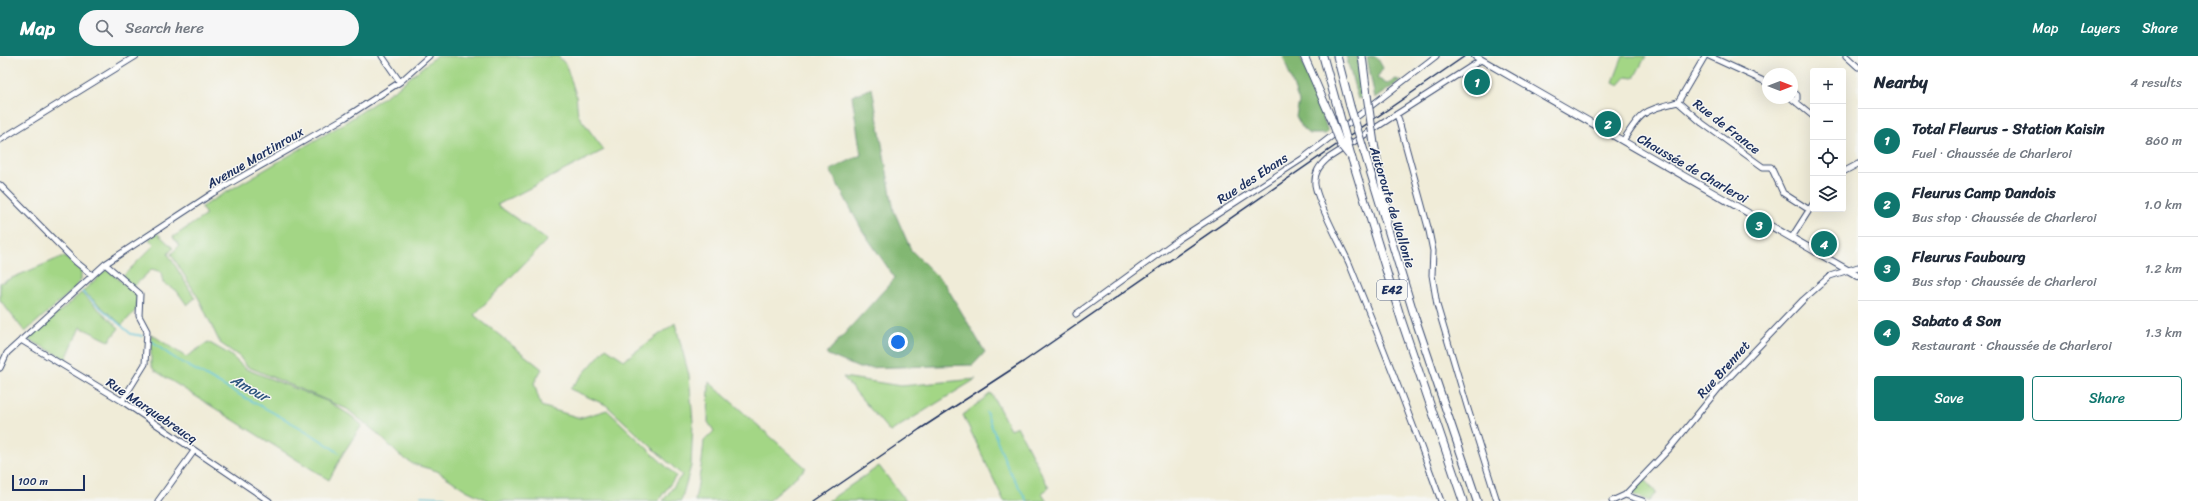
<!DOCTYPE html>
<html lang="en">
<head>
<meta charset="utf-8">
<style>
	body { margin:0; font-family:Sriracha,sans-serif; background:#f6f6f7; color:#1f2937 }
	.controls { position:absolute; right:12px; top:12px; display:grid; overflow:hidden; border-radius:4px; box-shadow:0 4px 16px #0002 }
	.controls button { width:36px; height:36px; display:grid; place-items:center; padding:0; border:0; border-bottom:1px solid #e0e1e3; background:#fff; color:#1f2937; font:20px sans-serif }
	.compass { position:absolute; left:1762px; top:12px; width:36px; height:36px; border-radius:50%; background:#fff; box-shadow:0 4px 16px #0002; rotate:90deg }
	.scale { position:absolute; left:12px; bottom:10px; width:73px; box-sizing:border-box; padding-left:4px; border:2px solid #1b2f5e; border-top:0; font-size:11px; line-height:14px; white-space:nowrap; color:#1b2f5e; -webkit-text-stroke:3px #f6f6f2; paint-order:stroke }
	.you { position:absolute; left:898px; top:286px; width:14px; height:14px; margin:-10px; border:3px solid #fff; border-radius:50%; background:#1a73e8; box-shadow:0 0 0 6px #1a73e833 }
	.badge { display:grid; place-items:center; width:26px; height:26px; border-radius:50%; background:#0f766e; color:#fff; font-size:13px; font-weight:700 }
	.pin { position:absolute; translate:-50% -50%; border:2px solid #fff; box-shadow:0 1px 4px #0006 }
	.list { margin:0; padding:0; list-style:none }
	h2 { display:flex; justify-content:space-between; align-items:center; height:52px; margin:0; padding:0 16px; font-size:17px }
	h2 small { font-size:13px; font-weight:400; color:#747a83 }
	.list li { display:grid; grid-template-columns:26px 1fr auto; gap:12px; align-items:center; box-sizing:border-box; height:64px; padding:0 16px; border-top:1px solid #e0e1e3 }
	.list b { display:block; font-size:15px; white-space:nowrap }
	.list p { margin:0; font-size:13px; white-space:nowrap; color:#747a83 }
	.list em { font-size:13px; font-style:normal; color:#747a83 }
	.actions { display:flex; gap:8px; padding:12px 16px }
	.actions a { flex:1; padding:9px 0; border:1px solid #0f766e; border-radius:4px; text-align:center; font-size:14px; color:#0f766e }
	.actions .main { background:#0f766e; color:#fff }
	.icon { flex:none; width:22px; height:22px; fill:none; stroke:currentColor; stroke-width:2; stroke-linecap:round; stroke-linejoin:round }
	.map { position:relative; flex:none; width:1858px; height:445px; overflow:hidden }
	header { display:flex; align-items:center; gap:24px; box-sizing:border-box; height:56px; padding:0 20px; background:#0f766e; color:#fff }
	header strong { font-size:19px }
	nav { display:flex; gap:22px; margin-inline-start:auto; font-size:14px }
	.search { width:280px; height:36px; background:#f6f6f7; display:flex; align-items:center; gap:10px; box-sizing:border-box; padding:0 14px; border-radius:22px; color:#747a83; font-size:15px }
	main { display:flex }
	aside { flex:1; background:#fff }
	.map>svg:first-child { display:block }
	.green { fill:#a3d685; stroke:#5f8272 }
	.forest { fill:#82b772; stroke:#4e7368 }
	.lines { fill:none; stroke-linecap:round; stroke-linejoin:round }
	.stream { stroke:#5fc4dd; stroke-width:1.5 }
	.minor-casing { stroke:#3b4b70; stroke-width:7 }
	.major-casing { stroke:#3b4b70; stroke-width:8 }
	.highway-casing { stroke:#3b4b70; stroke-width:9 }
	.minor { stroke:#fff; stroke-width:5 }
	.major { stroke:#fff; stroke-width:6 }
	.highway { stroke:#fff; stroke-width:7 }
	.rail { stroke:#1b2f5e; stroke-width:1.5 }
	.highway-bridge-casing { stroke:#3b4b70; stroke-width:9; stroke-linecap:butt }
	.highway-bridge { stroke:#fff; stroke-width:7 }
	.labels { text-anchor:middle; stroke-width:3; stroke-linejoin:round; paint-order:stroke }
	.shield { fill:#f6f6f2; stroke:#5d6b8a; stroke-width:1 }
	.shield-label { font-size:12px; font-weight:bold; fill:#1b2f5e }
	.street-label { font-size:13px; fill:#1b2f5e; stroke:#f6f6f2 }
	.water-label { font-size:14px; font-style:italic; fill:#2c547e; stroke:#f6f6f2 }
</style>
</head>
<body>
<header>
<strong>Map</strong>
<div class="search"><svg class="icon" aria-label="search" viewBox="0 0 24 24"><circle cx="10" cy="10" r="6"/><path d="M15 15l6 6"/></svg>Search here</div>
<nav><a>Map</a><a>Layers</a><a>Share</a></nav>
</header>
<main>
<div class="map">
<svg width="1858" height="445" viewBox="0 0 1858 445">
	<rect width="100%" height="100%" fill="#f6f6f2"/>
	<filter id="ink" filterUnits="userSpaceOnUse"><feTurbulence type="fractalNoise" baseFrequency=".025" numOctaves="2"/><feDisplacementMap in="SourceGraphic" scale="8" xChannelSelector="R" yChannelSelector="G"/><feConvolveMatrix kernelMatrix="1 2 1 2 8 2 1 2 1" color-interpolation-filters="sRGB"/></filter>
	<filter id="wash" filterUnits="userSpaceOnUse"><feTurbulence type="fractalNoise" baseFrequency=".012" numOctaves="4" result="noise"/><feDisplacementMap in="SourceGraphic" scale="16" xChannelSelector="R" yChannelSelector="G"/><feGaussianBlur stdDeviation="0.9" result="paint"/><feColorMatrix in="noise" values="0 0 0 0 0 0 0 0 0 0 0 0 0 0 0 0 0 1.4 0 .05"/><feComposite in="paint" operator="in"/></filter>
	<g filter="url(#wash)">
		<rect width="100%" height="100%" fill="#f0ecd8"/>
		<path class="green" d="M436 0H558L566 9 576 39 578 59 604 94 497 149 547 184 474 259 542 313 534 327 541 350 580 362 607 354 676 420 658 445H489L466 434 437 415 413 408 399 399 377 377 347 353 246 310 240 301 220 287 199 243 171 198 179 190 173 181 206 159 201 151 343 68 397 32Z
			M1623 0H1646L1634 22 1626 21 1619 29 1613 26Z
			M157 177 173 192 168 198 195 242 187 249 176 234 163 227 161 216 152 213 133 231 123 220 154 189 149 183Z
			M64 200 81 215V223L73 234 25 276 0 244V227Z
			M107 213 137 240 136 254 122 269 83 235Z
			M81 237 119 272 109 285 80 271 66 303 28 283Z
			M675 267 689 319 693 366 691 410 681 445H663L682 419 606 349 570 333 606 292 624 304Z
			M151 278 186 301 208 286 229 298 246 313 329 346 350 359 362 369 344 396 329 424 154 314 151 309Z
			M843 321 901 330 976 323 890 376Z
			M709 326 806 412 768 445H695L702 405 704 385 714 375 708 366Z
			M991 337 1010 373 1017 370 1049 432 1042 437 1047 445H1004L963 359Z
			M879 410 906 445H828Z
			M1645 423 1656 437 1649 445 1631 437Z"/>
		<path class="forest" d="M1283 0H1300L1313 30 1328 76 1325 78H1309L1303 73 1296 60 1299 46Z
			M1346 0H1358L1364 41 1358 43Z
			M1370 0 1377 1 1383 12 1377 22 1387 28 1396 23 1401 25 1375 42 1367 2Z
			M872 32 894 155 911 194 945 228 985 296 973 309 859 312 826 298 895 222 862 174 830 114 861 99 852 40Z"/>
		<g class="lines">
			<path class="stream" d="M82 236 131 278 143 280
				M152 285C168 300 187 309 206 320 250 346 297 366 339 397
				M986 356 1008 412 1027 445
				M421 440 444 441 453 445"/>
		</g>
	</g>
	<g filter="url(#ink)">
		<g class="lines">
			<g class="minor-casing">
				<path id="minor" d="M382 0 400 26
					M1709 0 1768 27
					M1846 0 1858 11
					M1792 35 1797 39V47
					M1791 42 1813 60
					M1678 46 1702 67 1763 111H1771L1783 137 1808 153
					M1397 58 1429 175 1433 195 1432 219 1437 249 1467 350 1497 445
					M0 84 136 0
					M1623 85C1642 54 1644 55 1678 46L1705 0
					M1843 116 1858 108
					M0 129 76 206 92 219
					M1792 181 1813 148
					M105 208 140 238 139 260 147 275 145 308 122 345
					M1076 258 1179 183 1302 103 1436 0
					M21 284 122 345 269 445
					M0 312 7 297 105 208 213 137 346 61 400 26 429 0
					M1625 439 1643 445
					M158 445 194 395
					M1441 445C1412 365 1381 285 1349 207 1340 187 1318 148 1315 129 1314 117 1319 110 1327 103L1481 4
					M1612 445 1625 439 1670 392 1719 332 1803 244 1830 220 1858 211"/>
			</g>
			<g class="major-casing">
				<path id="major" d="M1475 0 1858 220"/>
			</g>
			<g class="highway-casing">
				<path id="highway" d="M1304 0 1331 62
					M1323 0 1339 57
					M1337 0 1350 50
					M1362 0 1367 39
					M1374 88 1387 153V166
					M1364 95 1415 262 1477 445
					M1352 103 1402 266 1463 445"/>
			</g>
			<use href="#minor" class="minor"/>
			<use href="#major" class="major"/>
			<use href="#highway" class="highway"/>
			<path class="rail" d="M815 445 920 373 1023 306 1465 0"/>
			<g class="highway-bridge-casing">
				<path id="highway-bridge" d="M1367 39 1374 88
					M1350 50 1364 95
					M1339 57 1352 103
					M1331 62 1341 89 1349 99"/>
			</g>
			<use href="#highway-bridge" class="highway-bridge"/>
		</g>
	</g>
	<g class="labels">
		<rect class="shield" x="1377" y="224" width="30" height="20" rx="3"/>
		<g class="shield-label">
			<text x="1392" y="238">E42</text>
		</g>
		<g class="street-label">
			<text transform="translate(1727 70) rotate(38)" y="5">Rue de France</text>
			<text transform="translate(255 101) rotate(-30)" y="5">Avenue Martinroux</text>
			<text transform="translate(1693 112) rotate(30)" y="5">Chaussée de Charleroi</text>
			<text transform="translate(1252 122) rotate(-33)" y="5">Rue des Ebans</text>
			<text transform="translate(1393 151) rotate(73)" y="5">Autoroute de Wallonie</text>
			<text transform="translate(1723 313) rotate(-48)" y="5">Rue Brennet</text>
			<text transform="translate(152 354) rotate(34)" y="5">Rue Marquebreucq</text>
		</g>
		<g class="water-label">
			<text transform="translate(250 332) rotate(29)" y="5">Amour</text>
		</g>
	</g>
</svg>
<div class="controls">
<button>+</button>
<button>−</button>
<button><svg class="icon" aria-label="locate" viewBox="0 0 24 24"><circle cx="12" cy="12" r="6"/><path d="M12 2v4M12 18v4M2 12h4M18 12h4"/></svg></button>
<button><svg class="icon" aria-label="layers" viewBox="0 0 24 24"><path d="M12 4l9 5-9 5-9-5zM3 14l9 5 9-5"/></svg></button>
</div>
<svg class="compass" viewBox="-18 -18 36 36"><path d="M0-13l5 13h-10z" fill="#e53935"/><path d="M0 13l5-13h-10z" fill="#747a83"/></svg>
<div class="scale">100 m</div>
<div class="you"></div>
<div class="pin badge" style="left:1477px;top:26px">1</div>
<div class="pin badge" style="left:1608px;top:68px">2</div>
<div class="pin badge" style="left:1759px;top:169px">3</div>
<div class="pin badge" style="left:1824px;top:188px">4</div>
</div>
<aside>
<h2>Nearby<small>4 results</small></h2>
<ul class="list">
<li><span class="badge">1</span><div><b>Total Fleurus - Station Kaisin</b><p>Fuel · Chaussée de Charleroi</p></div><em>860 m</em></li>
<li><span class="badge">2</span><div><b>Fleurus Camp Dandois</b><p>Bus stop · Chaussée de Charleroi</p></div><em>1.0 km</em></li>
<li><span class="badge">3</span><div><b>Fleurus Faubourg</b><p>Bus stop · Chaussée de Charleroi</p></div><em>1.2 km</em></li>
<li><span class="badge">4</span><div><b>Sabato &amp; Son</b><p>Restaurant · Chaussée de Charleroi</p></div><em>1.3 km</em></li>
</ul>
<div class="actions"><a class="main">Save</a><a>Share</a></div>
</aside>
</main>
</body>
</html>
